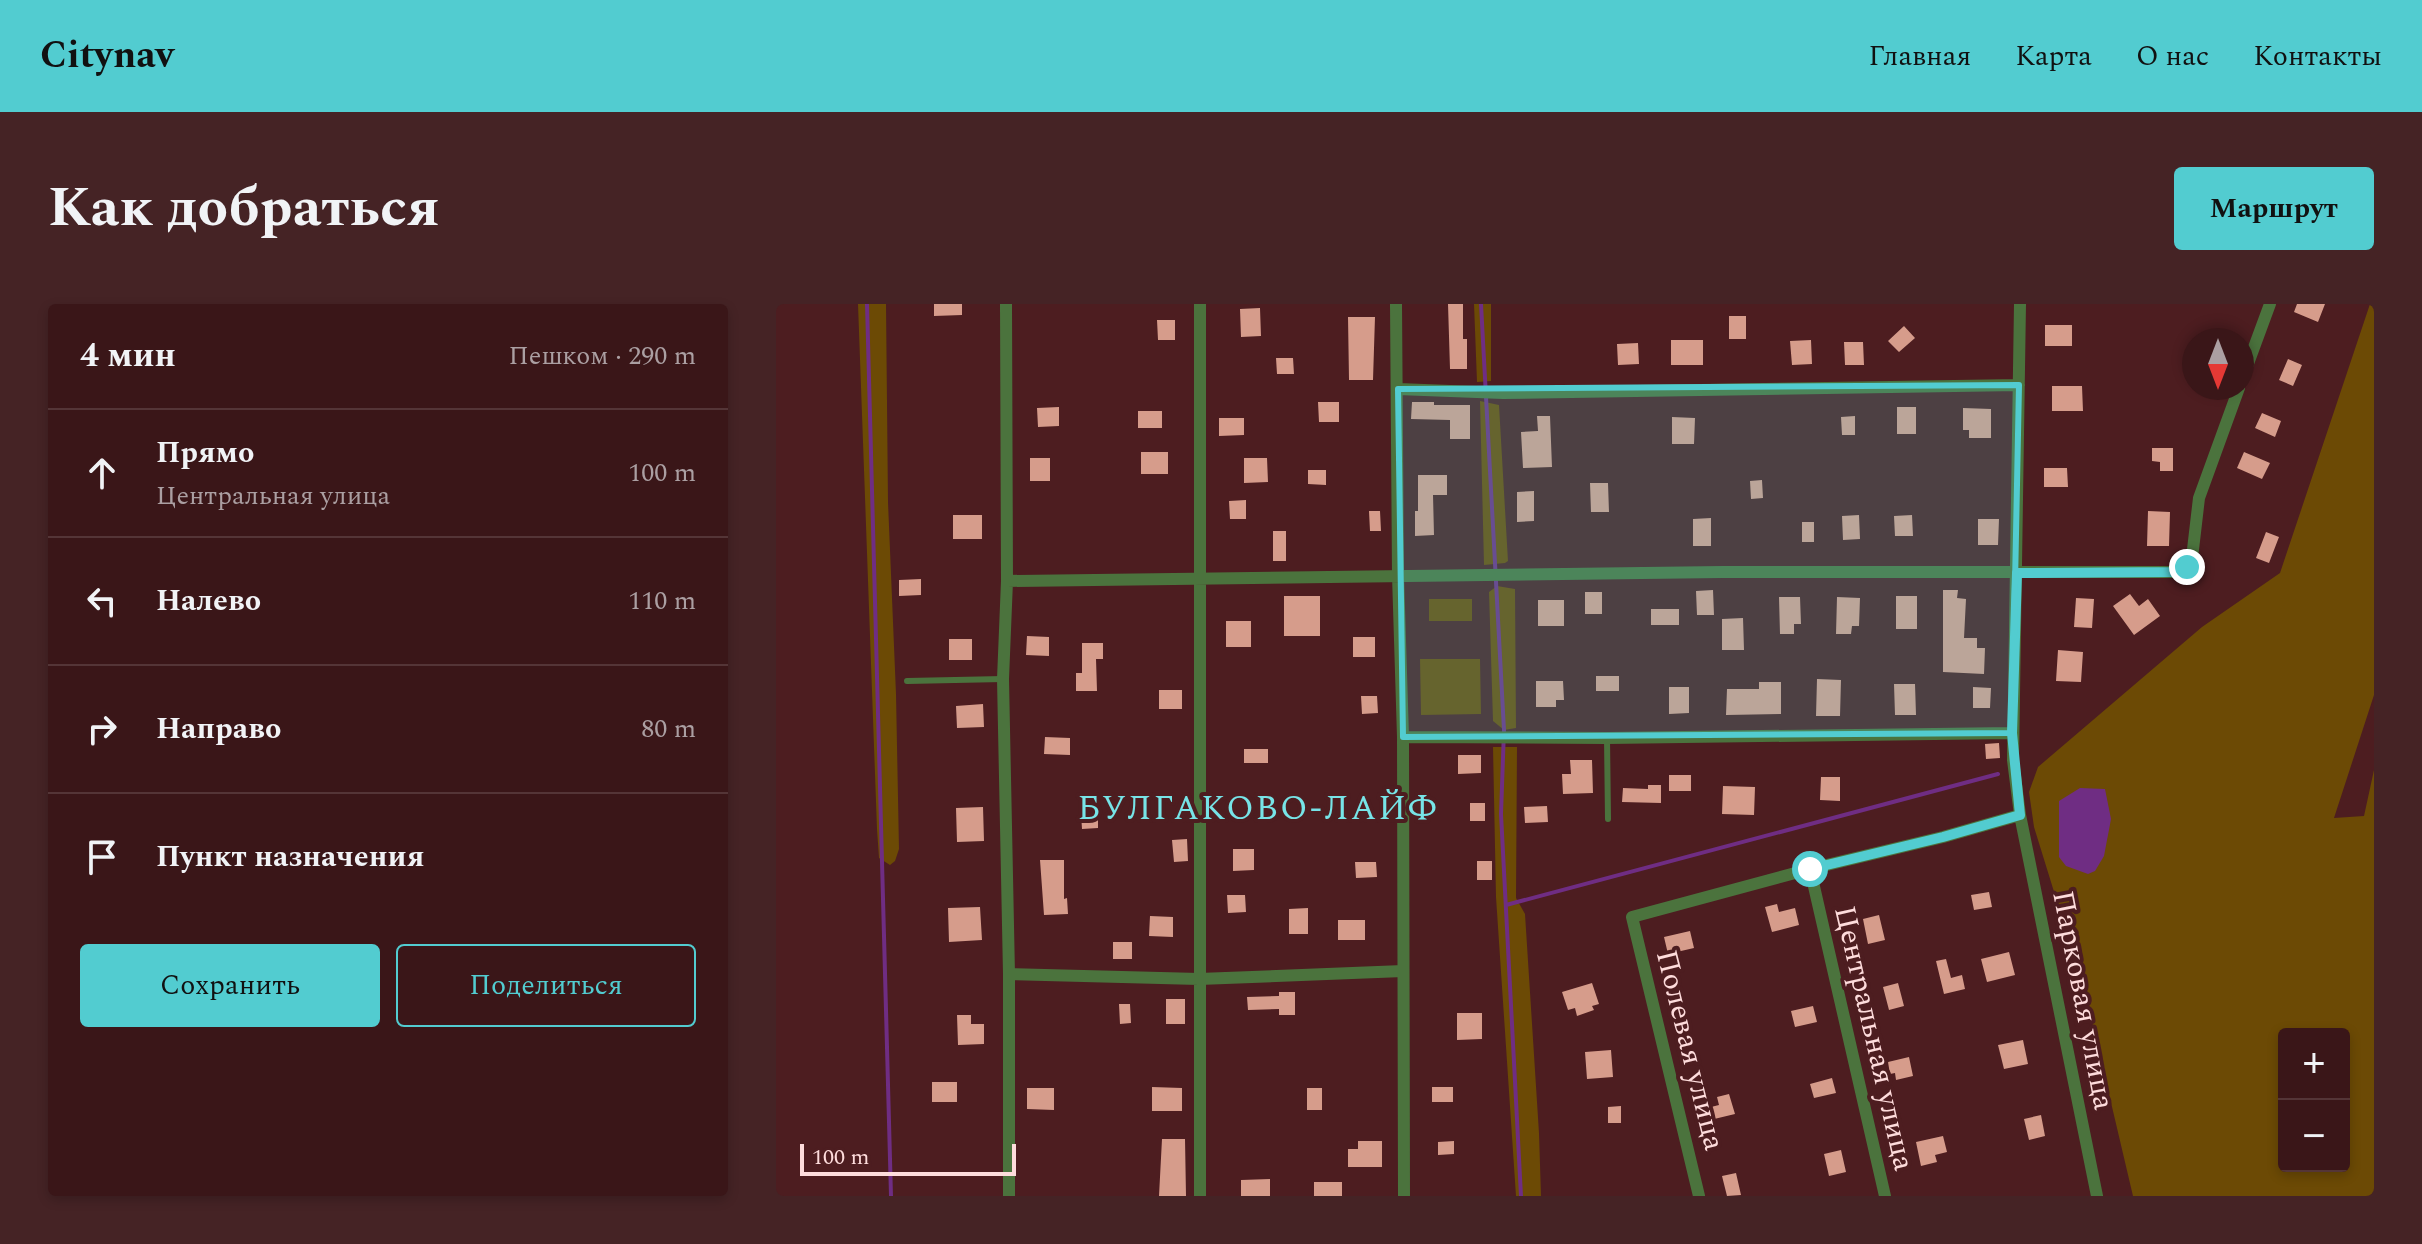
<!DOCTYPE html>
<html lang="ru">
<head>
<meta charset="utf-8">
<style>
	body { margin:0; font-family:Spectral,serif; background:#452325; color:#f1f3f6 }
	.controls { position:absolute; right:24px; bottom:24px; display:grid; overflow:hidden; border-radius:8px; box-shadow:0 4px 12px #0003 }
	.controls button { width:72px; height:72px; display:grid; place-items:center; padding:0; border:0; border-bottom:2px solid #543537; background:#3a1618; color:#f1f3f6; font:40px sans-serif }
	.compass { position:absolute; left:1406px; top:24px; width:72px; height:72px; border-radius:50%; background:#3a1618; box-shadow:0 4px 12px #0003; rotate:180deg }
	.scale { position:absolute; left:24px; bottom:20px; width:216px; box-sizing:border-box; padding-left:8px; border:4px solid #fedcdc; border-top:0; font-size:22px; line-height:28px; white-space:nowrap; color:#fedcdc; -webkit-text-stroke:6px #4d1d20; paint-order:stroke }
	.stop { position:absolute; width:24px; height:24px; margin:-18px; border:6px solid #52ccd0; border-radius:50%; background:#fff }
	.stop.end { background:#52ccd0; border-color:#fff; box-shadow:0 2px 8px #0008 }
	.list { margin:0; padding:0; list-style:none }
	h2 { display:flex; justify-content:space-between; align-items:center; height:104px; margin:0; padding:0 32px; font-size:34px }
	h2 small { font-size:26px; font-weight:400; color:#ab9fa2 }
	.list li { display:grid; grid-template-columns:52px 1fr auto; gap:24px; align-items:center; box-sizing:border-box; height:128px; padding:0 32px; border-top:2px solid #543537 }
	.list b { display:block; font-size:30px; white-space:nowrap }
	.list p { margin:0; font-size:26px; white-space:nowrap; color:#ab9fa2 }
	.list em { font-size:26px; font-style:normal; color:#ab9fa2 }
	.actions { display:flex; gap:16px; padding:24px 32px }
	.actions a { flex:1; padding:18px 0; border:2px solid #52ccd0; border-radius:8px; text-align:center; font-size:28px; color:#52ccd0 }
	.actions .main { background:#52ccd0; color:#111 }
	.icon { flex:none; width:44px; height:44px; fill:none; stroke:currentColor; stroke-width:2; stroke-linecap:round; stroke-linejoin:round }
	.map { position:relative; flex:none; width:1598px; height:892px; overflow:hidden; border-radius:8px }
	header { display:flex; align-items:center; gap:48px; box-sizing:border-box; height:112px; padding:0 40px; background:#52ccd0; color:#111 }
	header strong { font-size:38px }
	nav { display:flex; gap:44px; margin-inline-start:auto; font-size:28px }
	.intro { display:flex; align-items:center; justify-content:space-between; box-sizing:border-box; height:192px; padding:0 48px }
	h1 { margin:0; font-size:56px }
	.button { padding:20px 36px; border-radius:8px; background:#52ccd0; color:#111; font-size:28px; font-weight:700 }
	main { display:flex; gap:48px; padding:0 48px }
	aside { flex:1; background:#3a1618; border-radius:8px; box-shadow:0 4px 12px #0003 }
	.map>svg:first-child { display:block }
	.green { fill:#6c4a05; fill-rule:evenodd }
	.water { fill:#6f2d83 }
	.lines { fill:none; stroke-linecap:round; stroke-linejoin:round }
	.stream { stroke:#6f2d83; stroke-width:4 }
	.building { fill:#d69c8b }
	.service { stroke:#4b733d; stroke-width:6 }
	.minor { stroke:#4b733d; stroke-width:12 }
	.route { stroke:#52ccd0; stroke-width:10 }
	.marked { fill:#52ccd0; fill-opacity:0.2; stroke:#52ccd0; stroke-width:6; stroke-linejoin:round }
	.labels { text-anchor:middle; stroke-width:8; stroke-linejoin:round; paint-order:stroke }
	.street-label { font-size:30px; fill:#fedcdc; stroke:#4d1d20 }
	.quarter-label { font-size:34px; letter-spacing:2px; fill:#77e4e7; stroke:#4d1d20 }
</style>
</head>
<body>
<header>
<strong>Citynav</strong>
<nav><a>Главная</a><a>Карта</a><a>О нас</a><a>Контакты</a></nav>
</header>
<div class="intro"><h1>Как добраться</h1><a class="button">Маршрут</a></div>
<main>
<aside>
<h2>4 мин<small>Пешком · 290 m</small></h2>
<ul class="list">
<li><svg class="icon" aria-label="ahead" viewBox="0 0 24 24"><path d="M12 20V5M6 11l6-6 6 6"/></svg><div><b>Прямо</b><p>Центральная улица</p></div><em>100 m</em></li>
<li><svg class="icon" aria-label="left" viewBox="0 0 24 24"><path d="M17 20v-9H6M10 6l-5 5 5 5"/></svg><div><b>Налево</b></div><em>110 m</em></li>
<li><svg class="icon" aria-label="right" viewBox="0 0 24 24"><path d="M7 20v-9h11M14 6l5 5-5 5"/></svg><div><b>Направо</b></div><em>80 m</em></li>
<li><svg class="icon" aria-label="arrive" viewBox="0 0 24 24"><path d="M6 21V4h12l-3 4 3 4H6"/></svg><div><b>Пункт назначения</b></div></li>
</ul>
<div class="actions"><a class="main">Сохранить</a><a>Поделиться</a></div>
</aside>
<div class="map">
<svg width="1598" height="892" viewBox="0 0 1598 892">
	<rect width="100%" height="100%" fill="#4d1d20"/>
	<path class="green" d="M82 0H110L112 198 120 390 123 545 119 557 114 561 103 554 101 525Z
		M698 0H715V77L701 78Z
		M1594 0H1598V391L1558 514 1588 512 1598 466V892H1357L1309 688 1258 523 1253 488 1262 463 1426 323 1504 269ZM1508 730H1568V862H1508Z
		M704 97 723 101 732 257 729 259 708 261Z
		M721 282 739 285 740 424 728 426 717 417 713 288Z
		M653 295H696V317H653Z
		M644 355H704L705 410 645 411Z
		M717 443H741L740 594 749 610 763 829 765 892H740L720 593Z"/>
	<path class="water" d="M1304 484 1329 485 1335 515 1328 552 1319 567 1312 570 1290 562 1283 553V497Z"/>
	<g class="lines">
		<path class="stream" d="M91 0 115 892
			M705 0 728 426 725 510 745 892
			M730 601 1222 470"/>
	</g>
	<path class="building" d="M158 0H186V11L158 12Z
		M672 0H687V35H691V65H674Z
		M1521 0H1549L1542 18 1518 8Z
		M484 4 485 32 465 33 464 5Z
		M953 12H970V35H953Z
		M572 13H599L597 76H573Z
		M381 16H399V36H382Z
		M1269 21H1296V42H1269Z
		M1128 22 1139 34 1123 48 1112 37Z
		M895 36H927V61H895Z
		M1035 36 1036 60 1016 61 1014 37Z
		M1068 38H1087L1088 61H1069Z
		M862 39 863 60 842 61 841 40Z
		M500 54H517L518 70H501Z
		M1512 55 1526 61 1517 82 1503 76Z
		M1276 82H1306L1307 107H1276Z
		M542 98H563V118H543Z
		M636 98H658V101H694V135H674V116L635 115Z
		M283 103V122L262 123 261 104Z
		M1121 103H1140V130H1121Z
		M1187 104 1215 105V134H1193V126H1187Z
		M362 107H386V124H362Z
		M1486 109 1505 117 1499 133 1479 124Z
		M761 112H774L776 163 747 164 745 128 762 127Z
		M1079 112V131H1066L1065 113Z
		M896 113 919 114 918 140H896Z
		M443 114H468V131L443 132Z
		M1376 144H1397V167H1384V158L1376 157Z
		M365 148H392V170H365Z
		M1468 148 1494 159 1486 175 1461 164Z
		M254 154H274V177H254Z
		M468 154H491L492 178 468 179Z
		M1268 164H1291L1292 183H1268Z
		M532 166H550V181L532 180Z
		M642 171H671V191H657L658 231 639 232V207H642Z
		M986 176 987 194 975 195 974 177Z
		M814 179H832L833 208H815Z
		M758 187V217L741 218V188Z
		M470 196V215H454L453 197Z
		M593 207H604L605 227H594Z
		M1372 207 1394 208 1393 242H1371Z
		M177 211H206V235H177Z
		M1083 211 1084 235 1067 236 1066 212Z
		M1136 211 1137 232H1119L1118 212Z
		M935 214V242H917V215Z
		M1202 215H1223L1222 241H1202Z
		M1026 218H1038V238H1026Z
		M497 227H510V257H497Z
		M1490 228 1503 233 1493 259 1480 254Z
		M145 275V291L123 292V276Z
		M937 286 938 311H921L920 287Z
		M1167 286H1182L1181 294 1190 295 1188 334H1201V344H1209L1208 370 1167 368Z
		M809 288H826V310H809Z
		M1354 290 1363 302 1372 295 1384 312 1358 331 1337 302Z
		M508 292H544V332H508Z
		M1120 292H1141V325H1120Z
		M1003 293H1024L1025 320H1018V330H1004Z
		M1061 293 1084 294 1083 322H1076L1075 330H1060Z
		M1300 294 1318 295 1316 324 1298 323Z
		M762 296H788V322H762Z
		M875 305H903V321H875Z
		M967 314 968 346H946V315Z
		M450 317H475V343H450Z
		M251 332 273 333V352L250 351Z
		M577 333H599V353H577Z
		M173 335H196V356H173Z
		M306 339H327V355H320L321 387H300V369H306Z
		M1282 346 1307 348 1305 378 1280 377Z
		M820 372H843V387H820Z
		M1041 375 1065 376 1064 412H1040Z
		M760 377H787L788 396H780V403H760Z
		M983 378H1005V410L950 411 951 385H983Z
		M1118 380H1139L1140 411H1119Z
		M893 383H913V409L893 410Z
		M1197 383 1215 384 1214 404H1197Z
		M383 386H406V405H383Z
		M585 392H601L602 409 586 410Z
		M207 400 208 423 181 424 180 402Z
		M269 433 294 434V451L268 450Z
		M1223 439 1224 454 1210 455 1209 440Z
		M468 445H492V459H468Z
		M682 451H705V469L682 470Z
		M794 456H816L817 489 787 490 786 470H795Z
		M893 471H915V487H893Z
		M1045 473H1064V497L1044 496Z
		M872 481H885V499L846 498 847 484 872 485Z
		M947 482 979 483 978 511 946 510Z
		M694 499H709V517H694Z
		M771 502 772 518 749 519 748 503Z
		M207 503 208 537 181 538 180 504Z
		M305 509H322V524L306 525Z
		M411 535 412 557 398 558 396 536Z
		M457 545H478V566L457 567Z
		M264 556H288V595L291 594 292 610 268 611Z
		M701 557H716V576H701Z
		M579 558H600L601 573 580 574Z
		M1213 588 1216 603 1198 606 1195 591Z
		M451 591H469L470 608 452 609Z
		M1001 600 1003 608 1019 604 1023 621 996 628 989 603Z
		M204 603 206 636 173 638 172 604Z
		M532 604V630H513V605Z
		M1103 611 1109 636 1092 640 1087 615Z
		M374 612 397 613V633L373 632Z
		M562 616H589V636H562Z
		M914 627 918 644 892 650 888 633Z
		M337 638H356V655H337Z
		M1233 648 1239 671 1211 678 1205 655Z
		M1170 655 1175 674 1186 671 1189 685 1168 690 1160 657Z
		M816 679 823 700 816 702 818 706 801 712 799 704 792 706 786 688Z
		M1122 679 1128 702 1113 706 1107 683Z
		M503 688H519V711H503V705L472 706 471 693 503 692Z
		M390 695H409V720H390Z
		M343 700H354L355 719 344 720Z
		M1037 702 1041 718 1019 723 1015 707Z
		M681 709H706V735L681 736Z
		M181 711H195V720H208V740L182 741Z
		M1247 736 1252 760 1228 765 1222 741Z
		M835 746 837 773 811 775 809 748Z
		M1133 753 1137 772 1120 776 1119 769 1114 770 1112 758Z
		M1056 774 1060 789 1038 794 1034 780Z
		M156 778H181V798H156Z
		M376 783 406 784V807H376Z
		M656 783H677V798H656Z
		M251 784H278V806L251 805Z
		M531 784H546V806H531Z
		M953 790 959 810 934 816 931 804 943 801 941 793Z
		M845 802V819H832V803Z
		M1265 811 1269 832 1253 836 1248 815Z
		M1167 832 1171 848 1159 851 1161 858 1145 862 1140 838Z
		M386 835H409L410 892H383Z
		M582 837H606V863H572V845H582Z
		M678 837V850L662 851V838Z
		M1065 846 1070 868 1053 872 1048 850Z
		M960 869 965 891 951 892 946 872Z
		M494 875V892H465V876Z
		M538 878H566V892H538Z"/>
	<g class="lines">
		<path class="service" d="M131 377 227 375
			M831 434 832 515"/>
		<path class="minor" d="M230 0 231 277 227 375 233 670V892
			M620 0 622 271 627 433 628 892
			M1244 0 1237 456 1244 511 1321 892
			M1466 76 1494 0
			M622 85 727 89 1243 81
			M231 277 946 268H1400L1411 263 1416 254 1423 194 1463 84
			M627 433 831 434 1236 429
			M233 670 423 675 627 667
			M424 892V0
			M923 892 856 613 1034 565
			M1109 892 1034 565 1167 533 1244 511"/>
	</g>
	<g class="lines">
		<path class="route" d="M1034 565 1167 533 1244 511 1236 429 1241 269 1400 268 1411 263"/>
	</g>
	<path class="marked" d="M1243 81 1236 429 627 433 622 85Z"/>
	<g class="labels">
		<g class="street-label">
			<text transform="translate(1308 696) rotate(79)" y="10">Парковая улица</text>
			<text transform="translate(1099 734) rotate(77)" y="10">Центральная улица</text>
			<text transform="translate(915 746) rotate(76)" y="10">Полевая улица</text>
		</g>
		<g class="quarter-label">
			<text x="482" y="515">БУЛГАКОВО-ЛАЙФ</text>
		</g>
	</g>
</svg>
<div class="controls">
<button>+</button>
<button>−</button>
</div>
<svg class="compass" viewBox="-18 -18 36 36"><path d="M0-13l5 13h-10z" fill="#e53935"/><path d="M0 13l5-13h-10z" fill="#ab9fa2"/></svg>
<div class="scale">100 m</div>
<div class="stop" style="left:1034px;top:565px"></div>
<div class="stop end" style="left:1411px;top:263px"></div>
</div>
</main>
</body>
</html>
